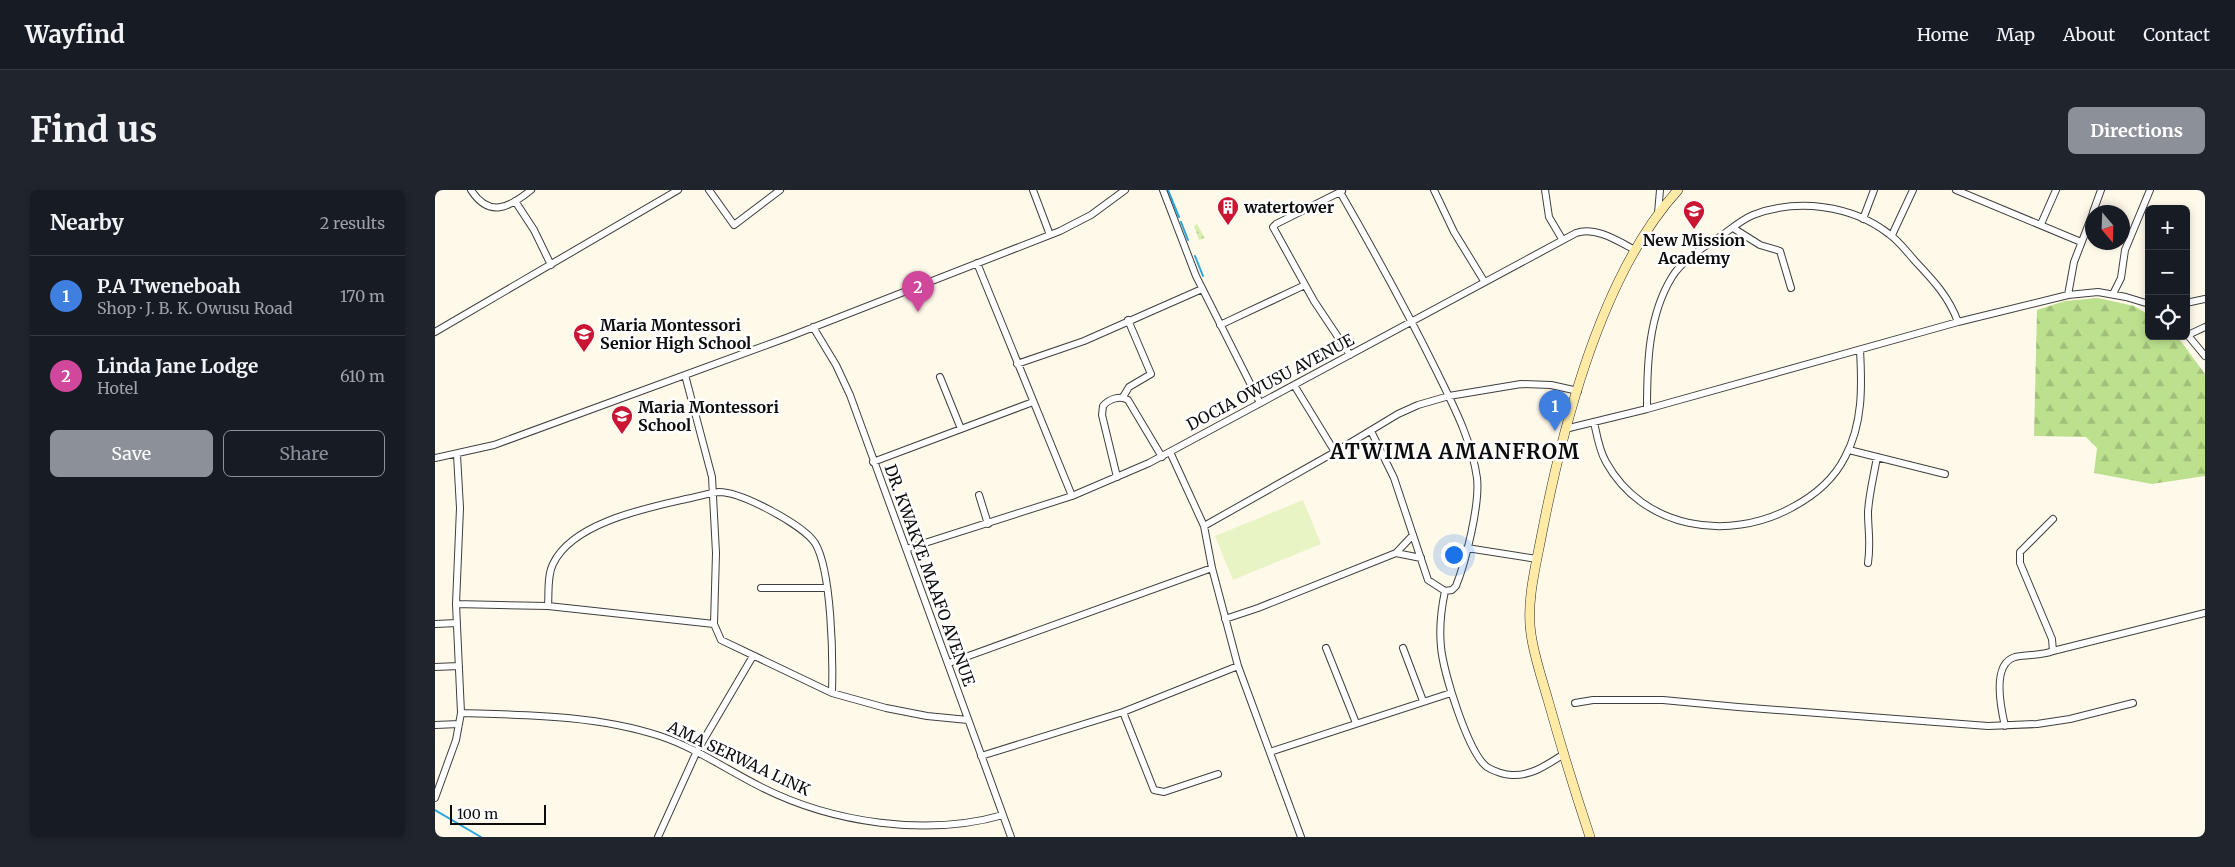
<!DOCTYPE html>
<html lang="en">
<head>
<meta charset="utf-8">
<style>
	body { margin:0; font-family:Merriweather,serif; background:#20242c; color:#f1f3f6 }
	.controls { position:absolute; right:15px; top:15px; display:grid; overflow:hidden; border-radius:8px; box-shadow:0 2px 8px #0003 }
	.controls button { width:45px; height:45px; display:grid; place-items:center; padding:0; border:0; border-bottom:1px solid #363941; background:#171b24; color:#f1f3f6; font:25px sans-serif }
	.compass { position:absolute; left:1650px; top:15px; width:45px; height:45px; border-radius:50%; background:#171b24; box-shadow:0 2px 8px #0003; rotate:161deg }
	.scale { position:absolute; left:15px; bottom:12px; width:96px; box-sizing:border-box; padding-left:5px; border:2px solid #0c0c0c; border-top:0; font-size:14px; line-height:18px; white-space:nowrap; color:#0c0c0c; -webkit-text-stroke:4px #fff; paint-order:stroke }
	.you { position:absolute; left:1018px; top:364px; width:18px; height:18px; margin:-12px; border:4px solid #fff; border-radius:50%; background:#1a73e8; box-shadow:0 0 0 8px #1a73e833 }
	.badge { display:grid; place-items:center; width:32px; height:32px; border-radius:50%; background:#8c9099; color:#fff; font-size:16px; font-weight:700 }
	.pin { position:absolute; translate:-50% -41px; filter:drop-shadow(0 1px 2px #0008) }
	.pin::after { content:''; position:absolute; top:26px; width:18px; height:15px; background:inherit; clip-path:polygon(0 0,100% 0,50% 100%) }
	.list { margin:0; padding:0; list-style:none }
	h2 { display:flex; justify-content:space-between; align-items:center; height:65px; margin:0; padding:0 20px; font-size:21px }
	h2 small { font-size:16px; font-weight:400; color:#9ea1a6 }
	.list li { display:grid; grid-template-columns:32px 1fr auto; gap:15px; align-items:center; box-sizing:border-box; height:80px; padding:0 20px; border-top:1px solid #363941 }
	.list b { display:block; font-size:19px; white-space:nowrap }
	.list p { margin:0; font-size:16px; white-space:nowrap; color:#9ea1a6 }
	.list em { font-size:16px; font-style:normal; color:#9ea1a6 }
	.actions { display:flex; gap:10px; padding:15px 20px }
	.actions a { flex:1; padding:11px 0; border:1px solid #8c9099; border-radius:8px; text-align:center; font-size:18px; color:#8c9099 }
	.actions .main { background:#8c9099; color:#fff }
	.icon { flex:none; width:28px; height:28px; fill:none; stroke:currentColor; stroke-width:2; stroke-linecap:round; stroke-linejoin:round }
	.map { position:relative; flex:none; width:1770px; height:647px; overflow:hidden; border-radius:8px }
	header { display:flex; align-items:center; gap:30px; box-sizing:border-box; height:70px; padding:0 25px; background:#171b24; border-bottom:1px solid #363941 }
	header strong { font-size:24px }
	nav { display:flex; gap:28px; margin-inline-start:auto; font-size:18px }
	.intro { display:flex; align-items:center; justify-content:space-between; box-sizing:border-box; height:120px; padding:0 30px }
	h1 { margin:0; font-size:35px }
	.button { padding:12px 22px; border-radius:8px; background:#8c9099; color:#fff; font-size:18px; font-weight:700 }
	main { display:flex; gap:30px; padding:0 30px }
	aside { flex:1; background:#171b24; border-radius:8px; box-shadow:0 2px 8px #0003 }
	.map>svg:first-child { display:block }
	.forest { fill:url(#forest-firs) }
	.park { fill:url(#park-dots) }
	.pitch { fill:#e8f4c3 }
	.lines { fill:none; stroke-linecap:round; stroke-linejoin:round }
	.stream { stroke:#28a7db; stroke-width:2 }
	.street-casing { stroke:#3f3f3f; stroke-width:8 }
	.secondary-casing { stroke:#2e2e2e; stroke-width:10 }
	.street { stroke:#fff; stroke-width:6 }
	.secondary { stroke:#ffeba5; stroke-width:9 }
	.labels { text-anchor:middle; stroke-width:5; stroke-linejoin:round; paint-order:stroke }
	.poi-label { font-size:16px; font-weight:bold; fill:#0c0c0c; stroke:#fff; text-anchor:start }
	.street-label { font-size:16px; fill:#0c0c0c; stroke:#fff }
	.district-label { font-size:21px; font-weight:bold; letter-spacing:1px; fill:#0c0c0c; stroke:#fff }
</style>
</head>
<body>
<header>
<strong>Wayfind</strong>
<nav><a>Home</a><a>Map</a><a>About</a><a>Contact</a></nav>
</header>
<div class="intro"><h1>Find us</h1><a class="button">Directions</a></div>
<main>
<aside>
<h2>Nearby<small>2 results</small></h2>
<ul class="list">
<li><span class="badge" style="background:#3f7fe0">1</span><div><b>P.A Tweneboah</b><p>Shop · J. B. K. Owusu Road</p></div><em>170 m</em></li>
<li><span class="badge" style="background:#d1479c">2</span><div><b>Linda Jane Lodge</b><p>Hotel</p></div><em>610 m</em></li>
</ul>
<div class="actions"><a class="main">Save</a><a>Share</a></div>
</aside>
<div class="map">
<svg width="1770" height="647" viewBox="0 0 1770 647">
	<defs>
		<pattern id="forest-firs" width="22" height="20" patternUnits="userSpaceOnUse" patternTransform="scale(1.25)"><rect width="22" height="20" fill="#bce08e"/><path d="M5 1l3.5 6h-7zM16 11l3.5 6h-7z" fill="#a0bf79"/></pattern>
		<pattern id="park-dots" width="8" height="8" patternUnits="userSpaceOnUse" patternTransform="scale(1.25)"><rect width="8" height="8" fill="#d7eeb0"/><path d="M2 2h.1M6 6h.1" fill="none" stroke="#b7cb96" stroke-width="1.8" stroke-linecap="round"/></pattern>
	</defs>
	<rect width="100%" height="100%" fill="#fff9ea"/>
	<path class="forest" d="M1663 108 1699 116 1714 125V146H1742L1770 184V286L1717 294 1659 283 1662 258 1651 247 1599 246 1602 120 1630 111Z"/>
	<path class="park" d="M762 34 770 48 764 50 759 36Z"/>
	<path class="pitch" d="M868 310 886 354 798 390 780 346Z"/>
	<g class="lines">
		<path class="stream" d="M733 0 744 27
			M746 32 753 50
			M760 66 768 86
			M0 620 46 647"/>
		<g class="street-casing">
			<path id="street" d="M36 0C54 28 74 18 96 0
				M274 0 299 35 345 0
				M598 0 615 45
				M728 0 761 86 825 213
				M999 0 1019 42 1049 91
				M1110 0 1114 27 1127 49
				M1521 0 1646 52
				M907 1 841 34 838 37 879 111 915 165
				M905 2C939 61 972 121 1002 182 1018 215 1037 251 1042 288 1045 314 1031 371 1021 396L1017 400 1010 401C1006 420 1004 438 1006 457 1008 481 1033 563 1052 577 1058 581 1070 585 1077 585 1097 586 1113 574 1129 564
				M80 11 99 40 116 75
				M1658 22 1666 0
				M1223 23 1225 0
				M1428 29 1439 0
				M1606 34 1621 0
				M1298 38 1325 55 1345 61 1356 98
				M1457 45 1478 0
				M542 73 637 306
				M1678 104 1686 88 1690 60 1715 0
				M1633 105 1639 72 1658 23
				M1751 113 1770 109
				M785 135 870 95
				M378 137 401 175 415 205 576 647
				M0 142 243 0
				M1751 143 1770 166
				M1753 145 1770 137
				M582 174 649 151 767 99
				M250 185 277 287 281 363 279 434 286 450 397 503 451 518 492 526 533 530
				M505 187 526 239
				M859 195 900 262
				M688 207 694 197 716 184 693 130
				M1212 219C1212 175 1213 126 1237 87 1248 69 1269 57 1286 46 1296 39 1306 30 1318 25 1362 8 1417 15 1454 44 1464 51 1472 62 1480 71 1498 90 1514 107 1523 132
				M1159 232C1162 246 1164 260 1171 272 1208 339 1293 352 1356 318 1379 306 1398 291 1410 267 1428 234 1427 196 1425 160
				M1130 239 1212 219 1523 132 1633 105 1663 102 1691 107 1714 114
				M936 241 959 288 993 390 1010 401
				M1414 260 1510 284
				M735 262 769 336 777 378 803 476 866 647
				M0 268 59 255 351 148 625 41 656 25 690 0
				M438 272 598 212
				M682 287 667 225 668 216C674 209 685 205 693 210L727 267
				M544 305 553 334
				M769 336 900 262 963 224 983 215 1014 206 1086 194 1116 195 1143 201
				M1032 358 1102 369
				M471 359 637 306 714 273 1141 43C1160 36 1183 51 1200 60
				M961 363 986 368
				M1433 373C1436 352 1433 341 1433 322 1434 304 1439 285 1442 267
				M326 398H391
				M21 414 113 416 279 434
				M113 416C114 403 112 386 118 374 137 333 211 318 251 309 262 307 274 303 284 302 307 302 368 335 380 353 397 381 398 470 397 503
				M790 429 823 418 961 363 978 345
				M0 434 22 433
				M891 458 921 533
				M968 458 988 511
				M1618 461 1770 423
				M514 473 777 378
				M0 477 24 476
				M1140 513 1158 510H1228L1303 517 1553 536 1602 534 1635 529 1698 513
				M688 522 719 600 729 602 783 584
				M26 523C92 525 161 525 225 546 261 558 292 580 326 597 397 633 492 647 568 625
				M0 535 24 534
				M1570 536C1566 519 1556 474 1580 467 1593 464 1606 466 1618 461L1617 449 1585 373V362L1618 329
				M835 562 1016 503
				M546 566 688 522 803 476
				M0 608 21 550 26 523 21 414 25 318 22 265
				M223 647 262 561 318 466"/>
		</g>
		<g class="secondary-casing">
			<path id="secondary" d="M1155 647C1140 602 1126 556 1113 510 1107 489 1099 466 1096 444 1091 412 1101 375 1107 343 1128 235 1167 83 1243 0"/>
		</g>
		<use href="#street" class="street"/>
		<use href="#secondary" class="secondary"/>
	</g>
	<defs>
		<g id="building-pin" transform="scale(1.125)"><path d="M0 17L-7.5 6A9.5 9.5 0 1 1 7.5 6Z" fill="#ca1632" stroke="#fff"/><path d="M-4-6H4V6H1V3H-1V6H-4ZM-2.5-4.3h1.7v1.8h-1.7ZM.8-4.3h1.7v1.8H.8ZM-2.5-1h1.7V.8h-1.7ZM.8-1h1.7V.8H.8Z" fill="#fff"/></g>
		<g id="school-pin" transform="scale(1.125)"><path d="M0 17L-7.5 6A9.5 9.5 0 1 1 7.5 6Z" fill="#ca1632" stroke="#fff"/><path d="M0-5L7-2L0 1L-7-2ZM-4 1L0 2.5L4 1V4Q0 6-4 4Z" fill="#fff"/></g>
	</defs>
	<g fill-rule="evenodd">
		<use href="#building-pin" x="793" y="17"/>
		<use href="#school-pin" x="1259" y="21"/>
		<use href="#school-pin" x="149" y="144"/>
		<use href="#school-pin" x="187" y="226"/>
	</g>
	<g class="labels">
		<g class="poi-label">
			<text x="809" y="23">watertower</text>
			<text x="1259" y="56" text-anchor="middle">New Mission<tspan x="1259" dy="18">Academy</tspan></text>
			<text x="165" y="141">Maria Montessori<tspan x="165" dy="18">Senior High School</tspan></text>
			<text x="203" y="223">Maria Montessori<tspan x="203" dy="18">School</tspan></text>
		</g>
		<g class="street-label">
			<text transform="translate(835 192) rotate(-28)" y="6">DOCIA OWUSU AVENUE</text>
			<text transform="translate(495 385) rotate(70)" y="6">DR. KWAKYE MAAFO AVENUE</text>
			<text transform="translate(304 568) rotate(25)" y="6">AMA SERWAA LINK</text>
		</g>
		<g class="district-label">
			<text x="1020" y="269">ATWIMA AMANFROM</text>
		</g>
	</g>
</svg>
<div class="controls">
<button>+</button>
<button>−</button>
<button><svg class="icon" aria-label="locate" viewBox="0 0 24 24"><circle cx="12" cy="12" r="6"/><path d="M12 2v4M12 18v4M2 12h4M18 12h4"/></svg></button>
</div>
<svg class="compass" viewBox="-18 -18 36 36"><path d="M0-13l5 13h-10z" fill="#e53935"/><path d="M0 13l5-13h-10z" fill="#9ea1a6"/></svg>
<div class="scale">100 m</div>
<div class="you"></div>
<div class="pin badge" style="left:1120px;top:241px;background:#3f7fe0">1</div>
<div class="pin badge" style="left:483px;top:122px;background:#d1479c">2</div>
</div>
</main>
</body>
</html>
